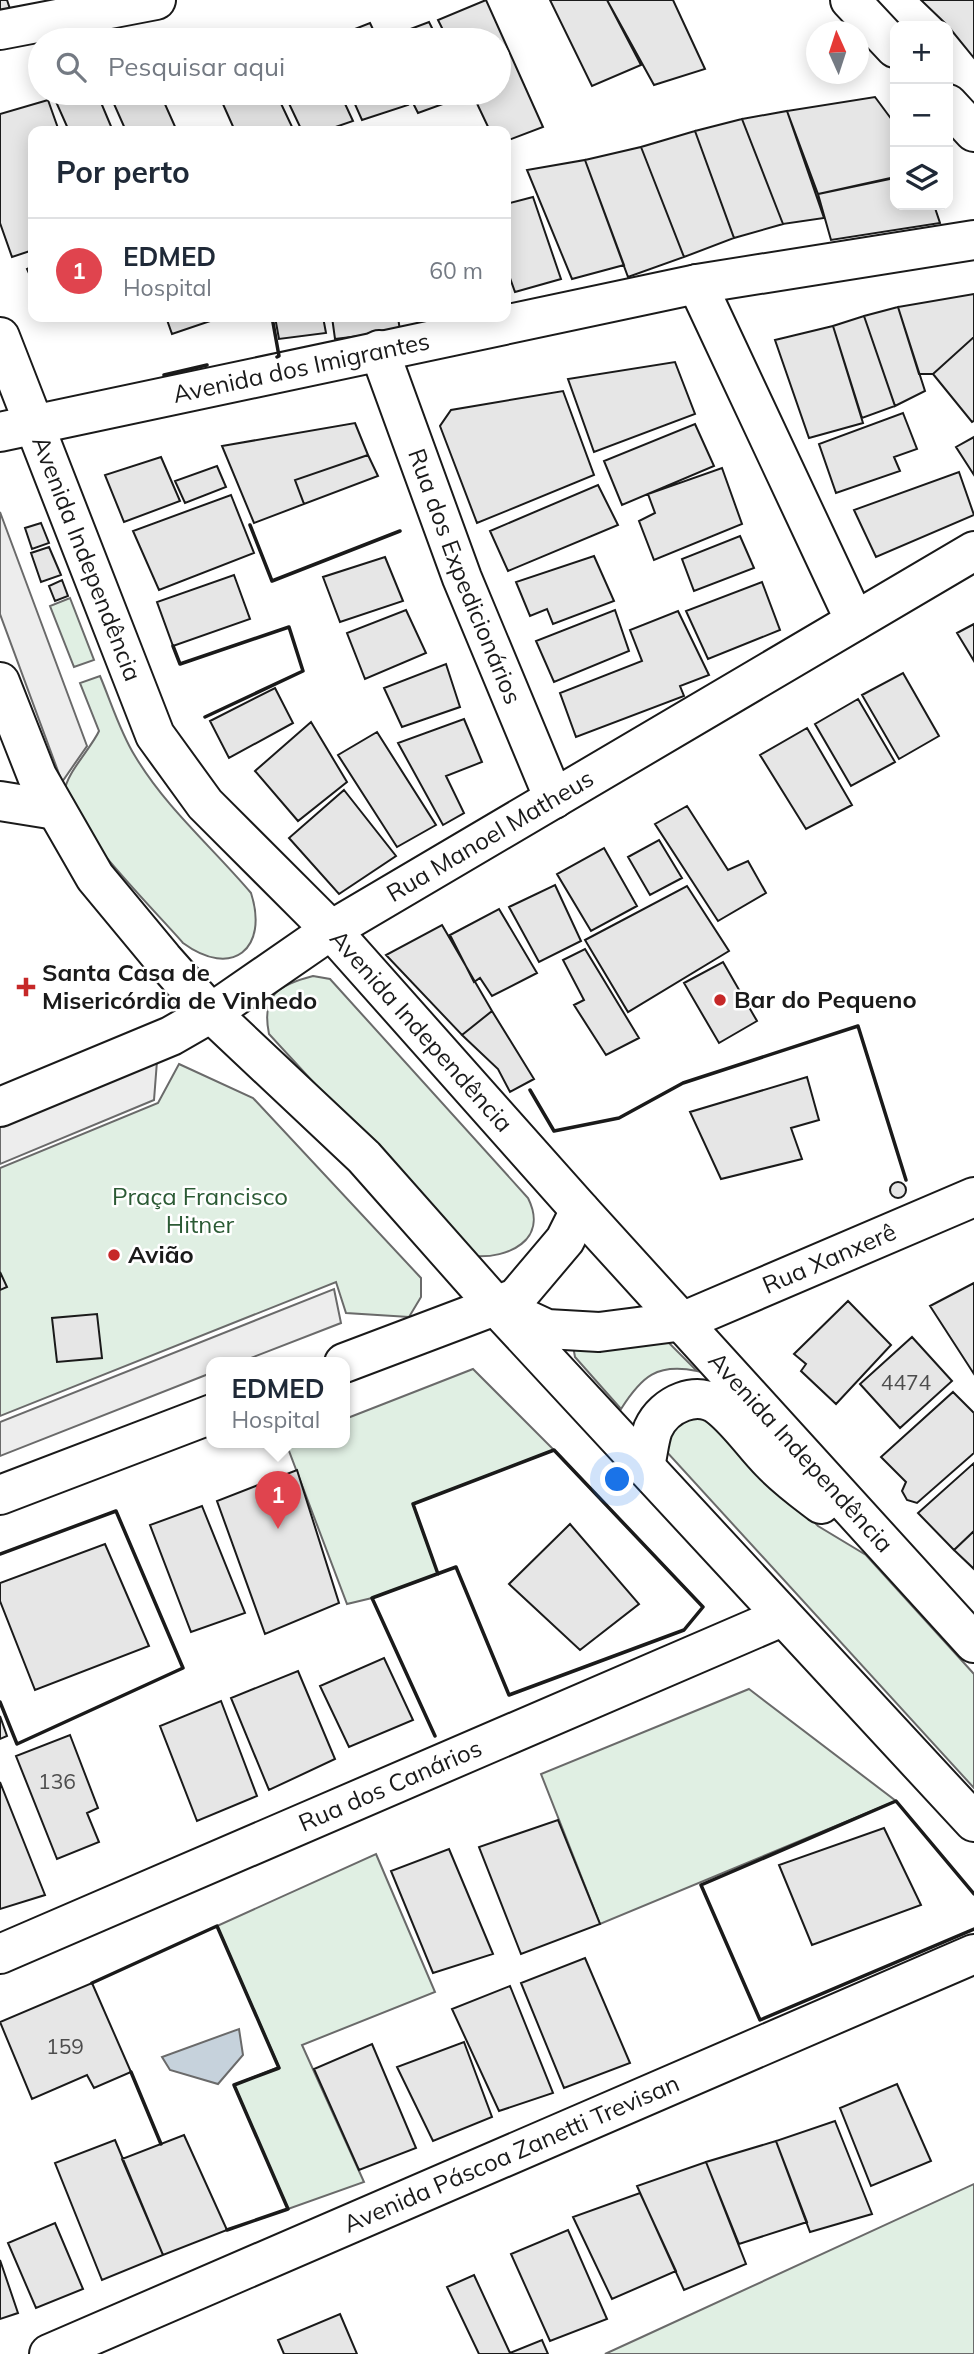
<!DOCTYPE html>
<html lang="pt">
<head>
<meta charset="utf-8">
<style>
	body { margin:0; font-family:Mulish,sans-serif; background:#f2f2f3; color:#1f2937 }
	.controls { position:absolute; right:21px; top:21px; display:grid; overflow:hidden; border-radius:14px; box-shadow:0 4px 18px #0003 }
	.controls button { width:63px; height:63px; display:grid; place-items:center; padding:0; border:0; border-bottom:2px solid #e0e1e3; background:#fff; color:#1f2937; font:35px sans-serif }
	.compass { position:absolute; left:806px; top:21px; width:63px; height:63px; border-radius:50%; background:#fff; box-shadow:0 4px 18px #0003; rotate:357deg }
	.you { position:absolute; left:618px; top:1480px; width:24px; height:24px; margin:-18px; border:5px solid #fff; border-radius:50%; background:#1a73e8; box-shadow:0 0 0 10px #1a73e833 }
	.badge { display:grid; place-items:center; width:46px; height:46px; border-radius:50%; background:#2563eb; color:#fff; font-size:23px; font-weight:700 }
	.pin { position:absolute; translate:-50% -58px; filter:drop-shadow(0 2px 4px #0008) }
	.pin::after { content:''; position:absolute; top:37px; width:24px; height:21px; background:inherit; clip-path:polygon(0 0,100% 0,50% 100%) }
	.popup { position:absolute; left:206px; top:1357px; width:144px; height:91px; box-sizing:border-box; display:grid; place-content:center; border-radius:14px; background:#fff; filter:drop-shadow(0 2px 5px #0005); font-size:23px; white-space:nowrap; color:#747a83 }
	.popup b { font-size:26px; color:#1f2937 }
	.popup::after { content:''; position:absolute; left:50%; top:100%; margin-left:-14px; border:14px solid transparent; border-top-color:#fff }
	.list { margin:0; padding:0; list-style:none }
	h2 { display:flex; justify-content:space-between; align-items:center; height:91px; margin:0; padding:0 28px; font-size:30px }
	h2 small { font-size:23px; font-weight:400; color:#747a83 }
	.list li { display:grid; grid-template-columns:46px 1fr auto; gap:21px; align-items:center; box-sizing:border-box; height:105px; padding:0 28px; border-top:2px solid #e0e1e3 }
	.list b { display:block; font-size:26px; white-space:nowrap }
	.list p { margin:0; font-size:23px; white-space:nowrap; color:#747a83 }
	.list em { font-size:23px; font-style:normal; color:#747a83 }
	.icon { flex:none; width:38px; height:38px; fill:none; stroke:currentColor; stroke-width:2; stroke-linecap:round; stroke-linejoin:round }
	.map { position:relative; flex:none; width:974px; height:2354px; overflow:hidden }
	.search { position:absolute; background:#fff; box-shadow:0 4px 18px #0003; left:28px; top:28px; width:483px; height:77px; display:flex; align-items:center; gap:18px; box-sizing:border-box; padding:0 24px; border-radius:38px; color:#747a83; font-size:26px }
	.panel { position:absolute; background:#fff; box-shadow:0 4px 18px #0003; left:28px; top:126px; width:483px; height:196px; border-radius:14px }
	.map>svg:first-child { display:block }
	.green { fill:#e0efe3; stroke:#6a6a6a; stroke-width:2 }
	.parking { fill:#ededed; stroke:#6a6a6a; stroke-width:2 }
	.water { fill:#c6d2dc; stroke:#6a6a6a; stroke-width:2 }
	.building { fill:#e6e6e6; stroke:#1a1a1a; stroke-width:2 }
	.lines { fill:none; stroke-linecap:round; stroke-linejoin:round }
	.minor-casing { stroke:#1a1a1a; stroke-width:42 }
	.major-casing { stroke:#1a1a1a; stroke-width:42 }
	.minor { stroke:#fff; stroke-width:38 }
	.major { stroke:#fff; stroke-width:38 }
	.wall { stroke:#1a1a1a; stroke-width:3.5 }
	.poi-dot { fill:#c62828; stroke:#fff; stroke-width:2.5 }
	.labels { text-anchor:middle; stroke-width:5; stroke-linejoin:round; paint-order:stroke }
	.number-label { font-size:21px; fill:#4d4d4d }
	.street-label { font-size:24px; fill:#1a1a1a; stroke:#fff }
	.poi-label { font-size:24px; font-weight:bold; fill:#1a1a1a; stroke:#fff; text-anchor:start }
	.park-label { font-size:24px; fill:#2b5a34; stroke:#fff }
</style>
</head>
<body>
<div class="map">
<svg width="974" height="2354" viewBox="0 0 974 2354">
	<rect width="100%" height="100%" fill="#fff"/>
	<path class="green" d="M70 598 94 660 74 667 50 606Z
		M100 676C111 702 120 732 135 756 166 808 212 847 251 893 269 949 232 979 183 943 160 916 65 821 65 791 65 775 92 747 99 731L80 683Z
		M313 976 330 979 528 1198C549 1240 508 1259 473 1256L269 1034C261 995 278 985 313 976Z
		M179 1064 253 1098 421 1278V1297L409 1317 346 1313 336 1282 0 1416V1168L158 1103Z
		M662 1336 697 1371C657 1363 642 1376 621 1409L575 1357 573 1346Z
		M473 1369 554 1450 413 1504 438 1574 372 1598 347 1604 286 1443H344L345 1419Z
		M672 1416 718 1419 818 1526 866 1555 974 1674V1788L665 1450Z
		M749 1689 896 1801 600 1924 541 1774Z
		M376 1854 435 1992 302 2045 364 2182 288 2209 234 2085 279 2067 217 1926Z
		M974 2184V2354H605L642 2337Z"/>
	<path class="parking" d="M0 512 87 746 62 782 0 614Z
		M158 1048 154 1100 0 1164V1115Z
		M334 1289 341 1323 238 1363H212L211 1373 0 1456V1422Z"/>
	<path class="water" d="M239 2029 243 2055 218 2084 170 2070 162 2057Z"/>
	<path class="building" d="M0 0H7L10 9 0 11Z
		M486 0 543 127 506 141V131H490L472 93H499V40H448L438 20Z
		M550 0H607L641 65 592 86Z
		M607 0H673L705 69 654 85Z
		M921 0H974V58L948 26Z
		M429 22 438 40 384 39Z
		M370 23 378 40H327Z
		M249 34 251 40H214Z
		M313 34 315 40H299Z
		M60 93H97L113 131H69L53 95Z
		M118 93H160L177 131H126L110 95Z
		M218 93H276L294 131H235Z
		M284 93H340L353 121 324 131H302Z
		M350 93H403L408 105 362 120Z
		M408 93H463L465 96 418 113Z
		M875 97 895 124V178L818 194 787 111Z
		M48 100 59 131H33V250L12 257 0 223V114Z
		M787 111 824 218 783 224 742 119Z
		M742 119 783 224 734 238 695 131Z
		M695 131 734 238 684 257 641 147Z
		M641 147 684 257 628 277 585 160Z
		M585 160 624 265 572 279 527 170Z
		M895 177V205H934L940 223 831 240 818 194Z
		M533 197 561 279 515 292 506 267V204Z
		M33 266V282L27 269Z
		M974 294V337L933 374H919L898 307Z
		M898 307 925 391 895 406 864 316Z
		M864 316 895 406 862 418 833 326Z
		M166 317H222L172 334Z
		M275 317H323L326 333 279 339Z
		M332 317H398L400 331 335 339Z
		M833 326 863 423 809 438 775 340Z
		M974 337V421L972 422 933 374Z
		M675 362 695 414 594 452 568 379Z
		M563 391 594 475 477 523 440 426 451 410Z
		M903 413 917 449 894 457 900 471 836 493 819 444Z
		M355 423 368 455 295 480 304 504 254 523 222 446Z
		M695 424 714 466 622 505 604 461Z
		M974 437V475L956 447Z
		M368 455 378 476 304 504 295 480Z
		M161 457 180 501 124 522 105 475Z
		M217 466 226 487 185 503 175 481Z
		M722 468 742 524 654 560 639 521 655 513 648 494Z
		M959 472 974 515 876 557 854 510Z
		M598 485 618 525 508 571 490 531Z
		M231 495 254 553 159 590 133 531Z
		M41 523 49 543 32 549 25 528Z
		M740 536 754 568 694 591 682 559Z
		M49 547 61 575 41 582 31 553Z
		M594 556 614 601 553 624 547 609 530 616 516 582Z
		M385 557 403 601 340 622 323 577Z
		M234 575 250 619 173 646 157 602Z
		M62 580 68 596 55 601 49 586Z
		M762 582 780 630 708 659 686 611Z
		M406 610 426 653 365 679 347 633Z
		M615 610 629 651 554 682 536 641Z
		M678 611 709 675 680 686 684 696 576 737 560 693 642 661 630 630Z
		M974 624V661L957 633Z
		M446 664 460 707 402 727 384 688Z
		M903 673 939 736 899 759 862 695Z
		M275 688 293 723 229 758 210 721Z
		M858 699 895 762 851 786 815 724Z
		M464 719 482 762 446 776 464 813 443 825 398 743Z
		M311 722 347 782 298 821 255 771Z
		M807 728 852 805 806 829 760 755Z
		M377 732 436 825 397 847 338 755Z
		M344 790 396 856 339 894 289 838Z
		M687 806 728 870 748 861 766 893 718 921 655 824Z
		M659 840 682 878 650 895 628 857Z
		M604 848 637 906 591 931 557 874Z
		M555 885 581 941 539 962 509 907Z
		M687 886 729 951 628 1012 585 940Z
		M499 909 537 973 492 996 480 978 474 982 450 935Z
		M442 925 492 1011 462 1035 386 955Z
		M585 949 639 1038 606 1055 574 1005 584 1000 563 960Z
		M723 962 757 1021 719 1043 684 983Z
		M492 1011 534 1079 510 1092 498 1069 462 1035Z
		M807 1077 819 1120 791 1128 802 1159 721 1179 690 1112Z
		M890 1190a8 8 0 1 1 16 0a8 8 0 1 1-16 0Z
		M0 1272 7 1287 0 1290Z
		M974 1283V1374L930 1306Z
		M848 1301 891 1345 836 1404 801 1371 806 1364 794 1354Z
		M97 1314 102 1358 57 1362 52 1318Z
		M912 1337 952 1381 900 1428 860 1384Z
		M953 1392 974 1413V1453L917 1503 907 1500 902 1491 906 1482 881 1457Z
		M974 1463V1531L954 1550 918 1513Z
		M297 1470 339 1603 265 1634 217 1501Z
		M202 1506 245 1613 191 1632 150 1525Z
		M570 1524 639 1604 580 1650 509 1584Z
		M974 1531V1569L954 1550Z
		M105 1544 149 1646 35 1690 0 1601V1583Z
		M384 1658 413 1720 349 1747 320 1686Z
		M298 1671 335 1759 269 1790 231 1698Z
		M221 1701 257 1796 197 1821 160 1726Z
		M0 1716 7 1736 0 1739Z
		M70 1735 98 1808 87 1813 99 1842 57 1859 16 1756Z
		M0 1782 45 1895 0 1909Z
		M558 1820 600 1924 521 1954 479 1847Z
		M884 1828 921 1905 812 1945 779 1865Z
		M449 1849 493 1954 433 1973 391 1871Z
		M585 1958 630 2063 564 2088 521 1983Z
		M92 1983 131 2072 94 2088 87 2075 32 2099 0 2022Z
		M510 1986 553 2093 499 2111 452 2009Z
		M464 2042 492 2117 433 2141 397 2067Z
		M372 2044 416 2148 359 2170 314 2069Z
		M897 2084 931 2161 871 2186 840 2108Z
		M835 2121 872 2214 810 2232 776 2141Z
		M184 2135 227 2230 163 2255 122 2159Z
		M115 2140 163 2255 102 2280 55 2163Z
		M776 2141 807 2222 739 2244 706 2162Z
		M706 2162 746 2264 684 2290 637 2186Z
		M640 2193 676 2271 612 2299 573 2217Z
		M55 2223 83 2289 36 2308 8 2243Z
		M568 2230 607 2319 550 2341 511 2254Z
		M0 2260 18 2313 0 2319Z
		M474 2275 510 2353 542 2340 548 2354H479L447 2287Z
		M340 2314 357 2354H284L278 2340Z"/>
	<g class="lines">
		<g class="minor-casing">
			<g id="minor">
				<path d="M850 0 895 48"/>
				<path d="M0 30 156 0"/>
				<path d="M948 104 974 132"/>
				<path d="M697 284 855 621"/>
				<path id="s1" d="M379 350 462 578 554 799"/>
				<path d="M0 801 56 810"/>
				<path id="s2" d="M0 1107 171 1036 211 1013 331 930 974 551"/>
				<path id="s3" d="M0 1954 782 1617"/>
				<path id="s4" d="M49 2354 974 1954"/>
			</g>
		</g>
		<g class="major-casing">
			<g id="major">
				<path id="s5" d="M0 337 155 735 205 804 331 930 580 1210 974 1643"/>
				<path id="s6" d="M0 432 697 284 974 240"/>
				<path d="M0 682 37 776 95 877 163 959 211 1013 364 1157 496 1306 974 1822"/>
				<path id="s7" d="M506 1310 547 1329 599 1332 684 1321 974 1197"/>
				<path d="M344 1363 516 1298 565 1240 580 1210"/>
				<path d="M645 1466C648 1454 649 1440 653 1429 664 1404 698 1389 720 1407 739 1422 754 1445 771 1462 786 1478 804 1491 821 1504"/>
				<path d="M0 1495 212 1414"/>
			</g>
		</g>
		<use href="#minor" class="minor"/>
		<use href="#major" class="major"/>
		<path class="wall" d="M272 317 279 356 277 357
			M164 375 207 365
			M250 525 272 581 400 531
			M173 646 180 664 289 627 303 671 205 717
			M530 1090 554 1131 619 1118 683 1083 858 1026 906 1180
			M0 1554 116 1511 183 1668 17 1744 0 1702
			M435 1736 372 1598 456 1567 509 1695 684 1630 703 1607 554 1450 413 1504 438 1574
			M974 1894 896 1801 701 1885 760 2020 974 1929
			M92 1983 217 1926 279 2068 234 2085 288 2209 227 2230
			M131 2072 161 2144"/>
	</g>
	<g class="poi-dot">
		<path d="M22.5 976.5h7v7h7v7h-7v7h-7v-7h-7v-7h7z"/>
		<circle cx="720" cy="1000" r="7"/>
		<circle cx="114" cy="1255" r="7"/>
	</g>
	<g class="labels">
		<g class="number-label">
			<text x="906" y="1390">4474</text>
			<text x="57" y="1789">136</text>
			<text x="65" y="2054">159</text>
		</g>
		<g class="street-label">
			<text dy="8" stroke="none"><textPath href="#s6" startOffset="308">Avenida dos Imigrantes</textPath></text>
			<text dy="8" stroke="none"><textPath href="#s5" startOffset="238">Avenida Independência</textPath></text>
			<text dy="8" stroke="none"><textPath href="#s1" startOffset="242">Rua dos Expedicionários</textPath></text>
			<text dy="8" stroke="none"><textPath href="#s2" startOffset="562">Rua Manoel Matheus</textPath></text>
			<text dy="8" stroke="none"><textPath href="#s5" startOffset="826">Avenida Independência</textPath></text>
			<text dy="8" stroke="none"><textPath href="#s7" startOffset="341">Rua Xanxerê</textPath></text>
			<text dy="8" stroke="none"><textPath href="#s5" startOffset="1393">Avenida Independência</textPath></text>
			<text dy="8" stroke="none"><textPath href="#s3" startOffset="425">Rua dos Canários</textPath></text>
			<text dy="8" stroke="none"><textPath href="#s4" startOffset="504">Avenida Páscoa Zanetti Trevisan</textPath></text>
		</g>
		<g class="poi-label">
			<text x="42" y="981">Santa Casa de<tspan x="42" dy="28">Misericórdia de Vinhedo</tspan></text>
			<text x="734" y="1008">Bar do Pequeno</text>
			<text x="128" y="1263">Avião</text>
		</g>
		<g class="park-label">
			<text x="200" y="1205">Praça Francisco<tspan x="200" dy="28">Hitner</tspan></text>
		</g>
	</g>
</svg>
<div class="controls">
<button>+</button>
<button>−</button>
<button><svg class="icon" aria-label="layers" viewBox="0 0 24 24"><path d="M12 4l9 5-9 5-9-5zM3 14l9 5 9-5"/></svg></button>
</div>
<svg class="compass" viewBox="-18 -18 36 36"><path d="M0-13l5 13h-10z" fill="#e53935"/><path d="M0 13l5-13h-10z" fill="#747a83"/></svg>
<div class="you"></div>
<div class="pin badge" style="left:278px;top:1529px;background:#e0444e">1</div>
<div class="popup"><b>EDMED</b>Hospital</div>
<div class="search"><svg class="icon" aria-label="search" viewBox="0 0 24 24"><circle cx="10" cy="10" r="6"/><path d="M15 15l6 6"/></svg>Pesquisar aqui</div>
<section class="panel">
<h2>Por perto<small></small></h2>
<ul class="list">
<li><span class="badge" style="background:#e0444e">1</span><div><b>EDMED</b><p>Hospital</p></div><em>60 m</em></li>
</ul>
</section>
</div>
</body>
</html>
